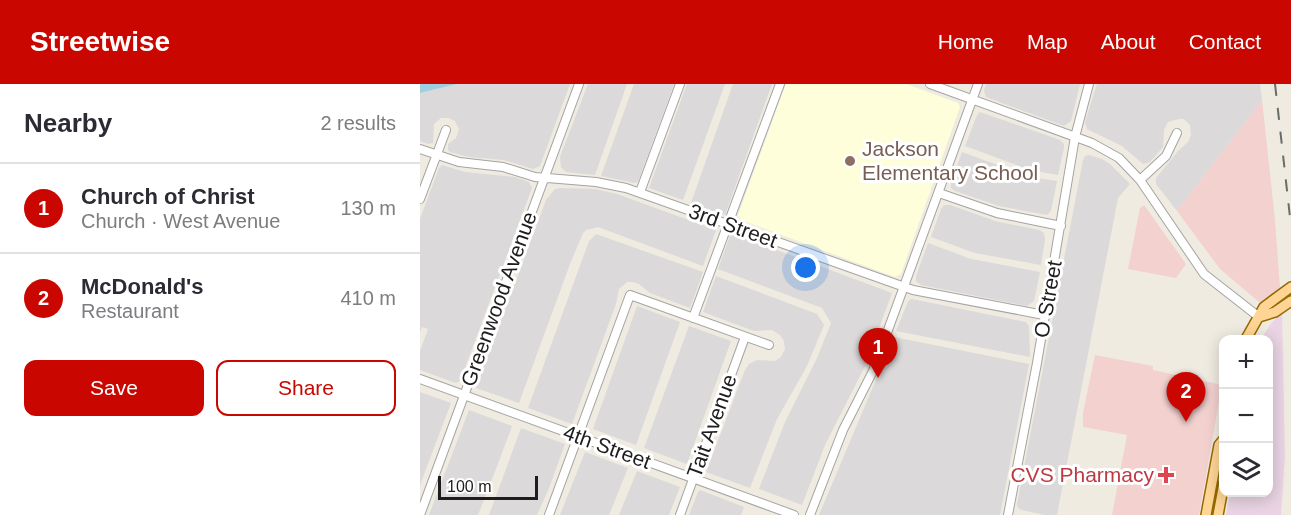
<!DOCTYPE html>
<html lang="en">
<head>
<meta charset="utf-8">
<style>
	body { margin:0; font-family:Helvetica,sans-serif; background:#f2f2f3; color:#2b2b33 }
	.controls { position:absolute; right:18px; bottom:18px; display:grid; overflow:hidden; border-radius:12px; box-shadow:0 3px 15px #0003 }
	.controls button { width:54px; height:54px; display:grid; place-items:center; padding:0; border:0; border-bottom:2px solid #e1e1e2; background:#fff; color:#2b2b33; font:30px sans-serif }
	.scale { position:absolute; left:18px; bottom:15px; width:100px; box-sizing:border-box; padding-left:6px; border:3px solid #1d1d1d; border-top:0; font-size:16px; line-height:21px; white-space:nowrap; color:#1d1d1d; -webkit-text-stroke:4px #fff; paint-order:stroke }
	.you { position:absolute; left:386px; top:184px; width:21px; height:21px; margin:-15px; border:4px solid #fff; border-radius:50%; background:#1a73e8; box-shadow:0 0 0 9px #1a73e833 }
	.badge { display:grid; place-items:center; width:39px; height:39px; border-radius:50%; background:#c90700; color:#fff; font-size:20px; font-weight:700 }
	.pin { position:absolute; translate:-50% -50px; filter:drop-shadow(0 2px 3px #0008) }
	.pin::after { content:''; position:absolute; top:32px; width:21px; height:18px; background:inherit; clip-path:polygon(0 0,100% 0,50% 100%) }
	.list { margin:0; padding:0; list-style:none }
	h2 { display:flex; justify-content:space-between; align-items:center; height:78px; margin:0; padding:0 24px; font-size:26px }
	h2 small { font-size:20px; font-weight:400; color:#7c7c81 }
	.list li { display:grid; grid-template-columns:39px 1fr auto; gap:18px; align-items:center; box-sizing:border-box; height:90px; padding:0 24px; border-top:2px solid #e1e1e2 }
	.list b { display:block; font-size:22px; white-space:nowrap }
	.list p { margin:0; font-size:20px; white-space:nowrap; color:#7c7c81 }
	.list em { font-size:20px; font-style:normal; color:#7c7c81 }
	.actions { display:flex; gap:12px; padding:18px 24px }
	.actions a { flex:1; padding:14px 0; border:2px solid #c90700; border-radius:12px; text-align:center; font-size:21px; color:#c90700 }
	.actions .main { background:#c90700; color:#fff }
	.icon { flex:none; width:33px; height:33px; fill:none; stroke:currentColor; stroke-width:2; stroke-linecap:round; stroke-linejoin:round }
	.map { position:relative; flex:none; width:871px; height:431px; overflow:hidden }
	header { display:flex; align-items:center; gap:36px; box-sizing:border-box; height:84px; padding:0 30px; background:#c90700; color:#fff }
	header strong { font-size:28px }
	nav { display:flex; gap:33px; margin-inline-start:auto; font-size:21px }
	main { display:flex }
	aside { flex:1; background:#fff }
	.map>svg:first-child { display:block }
	.residential { fill:#dbd9d9 }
	.commercial { fill:#f2d1cf }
	.industrial { fill:#e9d3e4 }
	.education { fill:#feffda }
	.water { fill:#9ecfe1 }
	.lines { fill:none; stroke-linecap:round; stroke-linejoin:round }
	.minor-casing { stroke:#a4a4a4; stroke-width:10 }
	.major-casing { stroke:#956900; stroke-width:12 }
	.minor { stroke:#fff; stroke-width:8 }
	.major { stroke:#ffd596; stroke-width:9 }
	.rail { stroke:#6b6b6b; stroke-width:2; stroke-dasharray:12 12; stroke-linecap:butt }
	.education-dot { fill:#8d6e63; stroke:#fff; stroke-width:2 }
	.health-dot { fill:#e0444e; stroke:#fff; stroke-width:2 }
	.labels { text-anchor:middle; stroke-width:6; stroke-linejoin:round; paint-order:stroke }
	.education-label { font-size:21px; fill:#785e54; stroke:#fff; text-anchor:start }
	.street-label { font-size:21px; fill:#1d1d1d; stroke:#fff }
	.health-label { font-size:21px; fill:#be3a42; stroke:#fff; text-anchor:end }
</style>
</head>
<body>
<header>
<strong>Streetwise</strong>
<nav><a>Home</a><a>Map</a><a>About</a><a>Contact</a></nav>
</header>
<main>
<aside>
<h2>Nearby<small>2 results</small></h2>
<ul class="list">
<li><span class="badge">1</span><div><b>Church of Christ</b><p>Church · West Avenue</p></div><em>130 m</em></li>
<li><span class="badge">2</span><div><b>McDonald's</b><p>Restaurant</p></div><em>410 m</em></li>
</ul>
<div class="actions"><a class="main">Save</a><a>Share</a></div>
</aside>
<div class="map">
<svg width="871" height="431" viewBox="0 0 871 431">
	<rect width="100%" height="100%" fill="#efebe1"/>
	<path class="residential" d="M37 0H150L120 82 113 85 84 76 48 73 30 68 28 66V60L36 54 39 45 35 37 29 34H21L14 40 13 59 8 60 0 57V9Z
		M168 0H207L175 91 146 88 141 83 140 73Z
		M214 0H254L218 98 215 99 181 92Z
		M267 0H305L263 116 229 104Z
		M313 0H352L305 131 271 119Z
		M566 0H660L651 37 644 42 566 13 564 7Z
		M677 0H840L842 16 757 127 736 100V94L759 66 768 58 771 51 770 41 764 35H759L748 38 744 46 743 63 730 78 723 80 702 62 667 45 665 38Z
		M560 28 640 56 644 60V64L638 91 610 86 545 62 557 31Z
		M542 68 610 93 637 97 631 127 627 131 579 122 535 107 531 104V99Z
		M669 71 682 75 690 80 710 100 698 114 637 431H625L602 426 598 424 597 420 663 76 665 72Z
		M22 81 45 88 95 93 109 98 112 104 40 297 36 299 0 286V267L8 245 2 243 0 248V135L19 84Z
		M141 104 175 105 197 110 296 146 283 182 178 143 166 146 163 149 150 180 99 319 56 304 126 116 135 105Z
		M524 121H530L575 137 619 146 624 149 625 156 621 181 555 169 511 153 521 125Z
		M311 149 472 209 445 282 405 361 382 421 339 405 365 338 397 274 411 239 402 224 298 185Z
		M176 150 283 188 270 224 230 209 219 200 213 198H207L199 205 196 220 152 340 108 324 169 157Z
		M508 159 551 175 620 188 614 217 607 222 501 201 496 197V192Z
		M296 192 397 230 404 241 387 282 357 335 330 404 286 388 325 286 329 280 337 276 355 277 361 273 365 265 364 257 360 251 352 246 334 247 283 228Z
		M492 215 606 238 609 242 610 273 476 247 487 220 489 216Z
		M217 222 260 238 216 361 173 345Z
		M269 242 311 257 267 380 224 364Z
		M474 253 609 280 580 431H399Z
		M0 308 31 319 0 401Z
		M49 326 92 342 76 385 58 431H9Z
		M101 344 145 360 129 404 117 431H69Z
		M165 368 208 384 189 431H140Z
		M217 387 260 403 249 431H199Z
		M280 406 324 423 321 431H269L278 408Z"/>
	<path class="commercial" d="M842 16 855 136 860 204 842 218H839L800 185 757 127Z
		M724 121 766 180 756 194 708 185 720 124Z
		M675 271 733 282V286L802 301 779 431H692L707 351 663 343V329Z"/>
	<path class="industrial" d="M862 228 865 373 861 431H806L810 409 848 408V255H841L850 241Z"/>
	<path class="education" d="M366 0H486L538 19 540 23 481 190 475 193 321 136 318 131Z"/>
	<path class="water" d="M0 0H37L0 9Z"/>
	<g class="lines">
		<g class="minor-casing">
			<path id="minor" d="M510 0 672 59 699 74 720 96 784 190 839 233
				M0 65 39 78 83 83 115 93 176 98 206 104 493 206 624 231
				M720 96 746 72 757 49
				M220 108 260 0
				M519 109 577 129 641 142
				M0 115 26 46
				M273 234 360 0
				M0 295 374 431
				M0 431 159 0
				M129 431 210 211 349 261
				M260 431 325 253
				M390 431 423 346 453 287 558 0
				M588 431 617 279 655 53 669 0"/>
		</g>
		<g class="major-casing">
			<path id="major" d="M839 233 855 228 871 217
				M826 255 844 223 871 203
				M786 431 799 361 804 355
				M798 431 804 399"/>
		</g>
		<use href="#minor" class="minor"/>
		<use href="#major" class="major"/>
		<path class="rail" d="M855 0 871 142"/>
	</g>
	<circle class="education-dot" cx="430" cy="77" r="6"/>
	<path class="health-dot" d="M743 382h6v6h6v6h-6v6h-6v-6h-6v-6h6z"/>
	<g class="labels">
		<g class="education-label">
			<text x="442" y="72">Jackson<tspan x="442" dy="24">Elementary School</tspan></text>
		</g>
		<g class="street-label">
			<text transform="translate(313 142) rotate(20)" y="7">3rd Street</text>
			<text transform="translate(79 215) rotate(-70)" y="7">Greenwood Avenue</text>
			<text transform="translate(628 215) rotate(-80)" y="7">O Street</text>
			<text transform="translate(292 342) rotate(-70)" y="7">Tait Avenue</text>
			<text transform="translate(187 363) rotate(20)" y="7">4th Street</text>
		</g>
		<g class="health-label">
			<text x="734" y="398">CVS Pharmacy</text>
		</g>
	</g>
</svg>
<div class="controls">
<button>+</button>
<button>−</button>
<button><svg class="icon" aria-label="layers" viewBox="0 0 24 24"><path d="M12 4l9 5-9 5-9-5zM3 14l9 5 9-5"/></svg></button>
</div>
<div class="scale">100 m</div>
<div class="you"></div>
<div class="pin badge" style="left:458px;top:294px">1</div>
<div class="pin badge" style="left:766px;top:338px">2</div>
</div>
</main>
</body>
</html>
